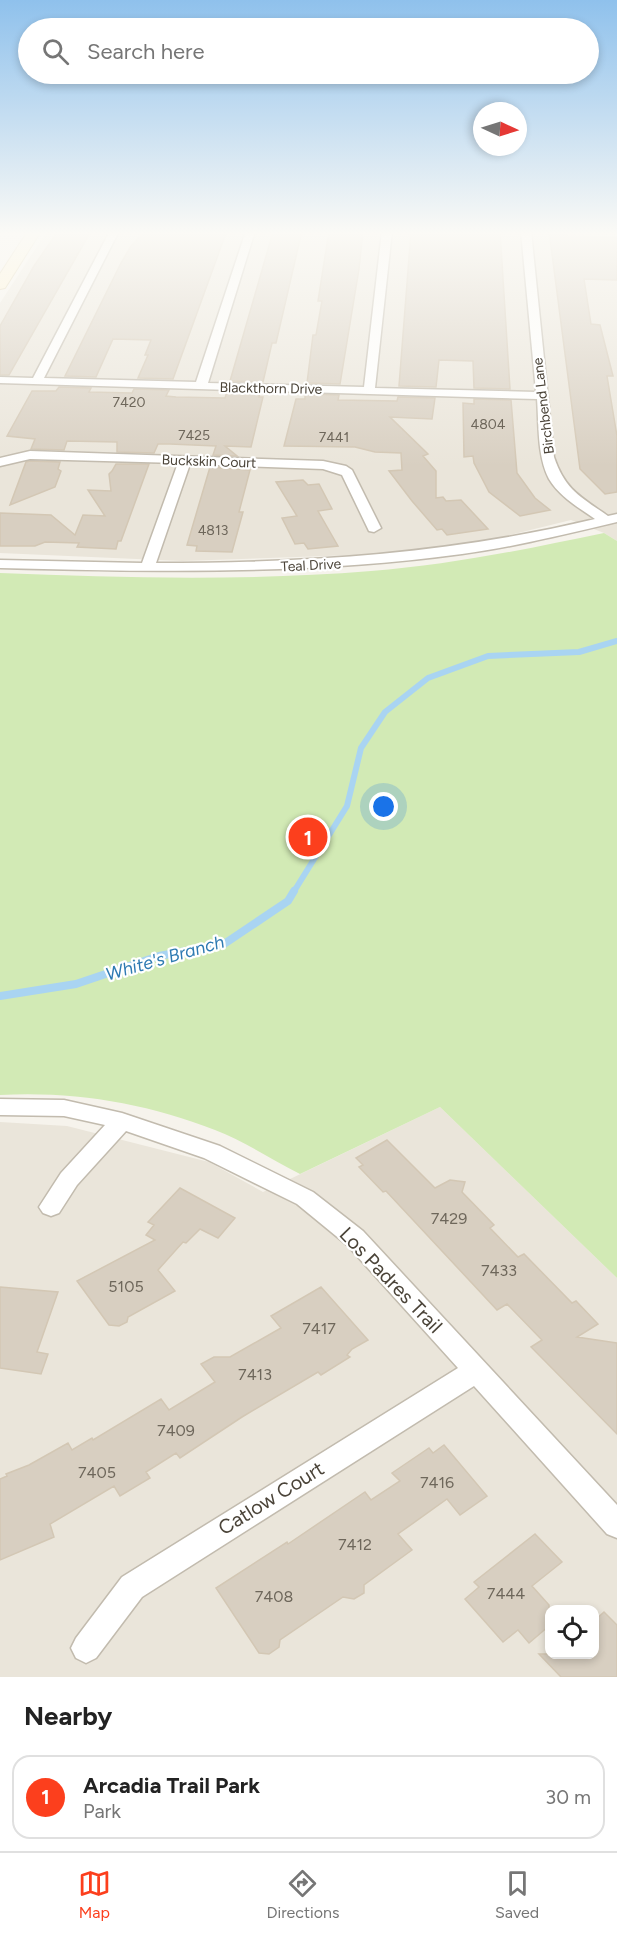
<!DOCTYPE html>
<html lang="en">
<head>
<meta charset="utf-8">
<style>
	body { margin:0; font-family:Figtree,sans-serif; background:#f2f2f2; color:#222 }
	.controls { position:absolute; right:18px; bottom:18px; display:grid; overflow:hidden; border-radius:12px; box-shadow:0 3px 9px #0003 }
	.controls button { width:54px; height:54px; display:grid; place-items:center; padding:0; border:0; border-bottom:2px solid #e0e0e0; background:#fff; color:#222; font:30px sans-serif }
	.compass { position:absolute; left:473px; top:102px; width:54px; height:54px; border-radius:50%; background:#fff; box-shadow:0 3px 9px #0003; rotate:94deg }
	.you { position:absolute; left:384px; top:807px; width:21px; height:21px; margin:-15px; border:4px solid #fff; border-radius:50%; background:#1a73e8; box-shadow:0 0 0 9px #1a73e833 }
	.badge { display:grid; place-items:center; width:39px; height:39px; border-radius:50%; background:#fc3f1d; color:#fff; font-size:20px; font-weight:700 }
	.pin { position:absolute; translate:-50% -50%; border:3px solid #fff; box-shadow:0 2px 6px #0006 }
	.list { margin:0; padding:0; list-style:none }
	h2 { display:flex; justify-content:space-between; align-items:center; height:78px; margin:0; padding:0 24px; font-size:26px }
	h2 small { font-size:20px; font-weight:400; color:#767676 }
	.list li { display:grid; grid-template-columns:39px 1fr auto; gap:18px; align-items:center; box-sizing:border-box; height:84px; margin:0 12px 12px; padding:0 12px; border:2px solid #e0e0e0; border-radius:18px }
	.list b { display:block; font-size:22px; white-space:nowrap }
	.list p { margin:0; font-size:20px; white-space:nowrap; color:#767676 }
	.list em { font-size:20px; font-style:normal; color:#767676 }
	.icon { flex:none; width:33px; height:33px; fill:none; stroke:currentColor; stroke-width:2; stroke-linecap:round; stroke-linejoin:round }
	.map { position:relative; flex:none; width:617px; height:1677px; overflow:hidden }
	.search { position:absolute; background:#fff; box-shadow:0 3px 9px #0003; left:18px; right:18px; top:18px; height:66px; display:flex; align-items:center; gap:15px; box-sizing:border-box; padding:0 21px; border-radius:33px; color:#767676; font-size:22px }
	.sheet { height:174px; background:#fff }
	nav { display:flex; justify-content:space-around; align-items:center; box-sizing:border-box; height:84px; border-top:2px solid #e0e0e0; background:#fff; font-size:16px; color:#767676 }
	nav a { display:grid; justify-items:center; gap:3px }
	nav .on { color:#fc3f1d }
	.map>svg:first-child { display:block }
	.residential { fill:#eae5da; fill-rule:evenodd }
	.green { fill:#d2eab5 }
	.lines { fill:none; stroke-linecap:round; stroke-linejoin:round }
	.stream-far1 { stroke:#a9d4f2; stroke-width:6 }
	.stream { stroke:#a9d4f2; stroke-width:8 }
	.building { fill:#d8cfc1; stroke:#d3c7b4; stroke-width:1.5 }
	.minor-casing { stroke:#c2bbae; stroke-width:3 }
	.secondary-casing { stroke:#d6c79b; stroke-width:2 }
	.minor { fill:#fff; fill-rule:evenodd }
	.secondary { fill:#fff3cd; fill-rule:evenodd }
	.labels { text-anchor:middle; stroke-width:4.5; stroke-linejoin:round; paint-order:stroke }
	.far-street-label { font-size:14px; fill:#4b4439; stroke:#fff }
	.number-label { font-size:14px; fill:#6e675b }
	.near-number-label { font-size:16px; fill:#6e675b }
	.water-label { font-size:18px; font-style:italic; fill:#2e7ab2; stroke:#fff }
	.near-street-label { font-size:20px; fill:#4b4439; stroke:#fff }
</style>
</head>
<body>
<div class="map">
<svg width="617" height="1677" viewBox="0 0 617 1677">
	<rect width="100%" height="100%" fill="#f6f3ec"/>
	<path class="residential" d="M47 231H617V541L604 533 571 520 498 538 383 554 182 561 0 553V303Z
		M440 1107 617 1278V1677H0V1122L67 1126 209 1162 263 1192ZM550 1610H594V1654H550Z"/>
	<path class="green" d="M604 533 617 541V1278L440 1107 300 1174C272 1160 244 1141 215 1130 146 1103 74 1091 0 1095V573C124 578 247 581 371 571 450 565 527 549 604 533Z"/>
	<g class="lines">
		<path class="stream-far1" d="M293 893 347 806 361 748 385 712 428 678 488 656 579 652 617 641"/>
		<path class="stream" d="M0 996 76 984 159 956 224 944 288 901 294 891"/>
	</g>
	<path class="building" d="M58 231H91L9 375H0V326L34 266Z
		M145 231 226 233 173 379 138 378 148 355H145L151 340 113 339 96 377 65 376 121 263 131 246Z
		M302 231 276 343H272L263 382 230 381 273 232Z
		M329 231H363L359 269 340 384 307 383 313 335H316L322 301H318Z
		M484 231H500L510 389 474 388 473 361 439 360 436 387 399 386 411 232 484 233Z
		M549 231H567V236L617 237V280L584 279 591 324 600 325 613 376H607L617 436V492L605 494 580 469Z
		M59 387 91 388 89 392 132 393 134 389 169 390 166 396 176 397 225 398 227 392 260 393 259 397H263L251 447 225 446 237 456 213 455 216 446 170 444H158L154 453 117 452V442L67 441 64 450 31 449 35 439 7 436 32 391H56Z
		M305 394 339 395 338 400 397 401 398 397 435 398 432 419 390 417 428 454 423 456 436 471V498L443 497 446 501 461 500 488 529 447 535 442 529 437 530 412 501 389 471 402 470 401 453 375 452 355 447 284 446 296 399H305Z
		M474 399 511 400 517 473 535 498 550 510 520 516 489 492 474 463 473 456 464 457 463 403 474 404Z
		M30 461 60 462 58 469 61 471 55 487 10 505 26 462Z
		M116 464H149L121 541H118L116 549 77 547 79 543 45 542 35 546H0V513L51 515 75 535 83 515 105 516 88 490 111 491 109 474 112 471Z
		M210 467 250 470 239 512H243L232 552 196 551 197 546 187 545Z
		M303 480 308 485 319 484 332 509 318 511 338 546 308 549 304 543 295 544 282 518 297 516 276 482Z
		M387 1140 435 1188 450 1180 465 1182 462 1192 494 1225 490 1228 518 1257 524 1254 572 1303 576 1301 598 1324 577 1337 617 1343V1434L531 1347 542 1340 507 1304 497 1310 386 1191 383 1192 359 1167 363 1165 356 1158Z
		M180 1188 235 1218 218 1238 200 1229 186 1243 183 1242 158 1270 175 1291 128 1317 127 1322 119 1326 109 1325 77 1281 155 1240 146 1235 154 1225 148 1222Z
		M0 1287 58 1292 37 1352 48 1354 41 1374 0 1368Z
		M321 1287 368 1340 352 1349 347 1355 350 1357 321 1375 318 1372 242 1417 180 1458 176 1453 146 1472 150 1478 120 1496 114 1486 50 1524 54 1537 0 1560V1479L7 1476 6 1474 29 1465 68 1443 72 1450 92 1438 93 1440 161 1399 169 1410 215 1382 201 1364 214 1357H230L281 1328 271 1316Z
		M444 1445 487 1496 460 1515 447 1499 398 1534 412 1550 364 1585V1593L354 1599 343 1597 280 1640 279 1647 269 1654 259 1653 216 1588 287 1542 288 1544 365 1492 371 1500 400 1481 392 1473 429 1448 433 1453Z
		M535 1534 562 1562 532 1586 549 1605V1626L529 1643 518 1630 503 1642 465 1599 479 1587 474 1582Z
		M604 1612 617 1625V1677H561L539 1654H594V1621Z"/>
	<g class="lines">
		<g class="minor-casing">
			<path id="minor" d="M110 231H119L44 378 196 382 246 231H255L208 383 364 387 382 231H392L375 388 536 392 521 231H531L554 457C565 490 581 497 608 516L617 514V522C566 534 514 547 462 554 308 575 154 572 0 568V560L142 563 178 463 30 459 0 466V458L30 451 323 461 346 466 352 470 381 528 374 532 369 531 342 475 323 469 190 464 156 563C304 563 450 554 595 519 579 508 559 496 549 479 537 456 539 424 537 399L0 383V377L33 378Z
				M0 1099 64 1100 122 1113 220 1146 313 1192 363 1231 617 1505V1538L607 1534 474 1386 142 1597 96 1658 86 1663 76 1658 71 1648 76 1638 122 1577 458 1368 347 1245 297 1204 204 1158 126 1131 77 1185 59 1213 51 1216 43 1213 39 1207 61 1173 105 1125 64 1116 0 1115Z"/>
		</g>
		<g class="secondary-casing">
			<path id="secondary" d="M28 231H41L5 288 0 289V274Z"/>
		</g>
		<use href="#minor" class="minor"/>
		<use href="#secondary" class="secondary"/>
	</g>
	<linearGradient id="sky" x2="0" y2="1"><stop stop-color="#8fc1ec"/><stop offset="0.5" stop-color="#fbfaf6"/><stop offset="1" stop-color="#fbfaf6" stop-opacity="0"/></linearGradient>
	<rect width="617" height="466" fill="url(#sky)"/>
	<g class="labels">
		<g class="far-street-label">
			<text transform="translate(271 388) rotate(1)" y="5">Blackthorn Drive</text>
			<text transform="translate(543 406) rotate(-97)" y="5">Birchbend Lane</text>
			<text transform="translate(209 461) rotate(2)" y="5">Buckskin Court</text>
			<text transform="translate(311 565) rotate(-3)" y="5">Teal Drive</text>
		</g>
		<g class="number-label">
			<text x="129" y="407">7420</text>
			<text x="488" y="429">4804</text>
			<text x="194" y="440">7425</text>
			<text x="334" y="442">7441</text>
			<text x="213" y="535">4813</text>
		</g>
		<g class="near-number-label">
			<text x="449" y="1224">7429</text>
			<text x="499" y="1276">7433</text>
			<text x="126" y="1292">5105</text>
			<text x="319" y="1334">7417</text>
			<text x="255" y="1380">7413</text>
			<text x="176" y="1436">7409</text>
			<text x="97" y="1478">7405</text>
			<text x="437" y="1488">7416</text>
			<text x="355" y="1550">7412</text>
			<text x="506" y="1599">7444</text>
			<text x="274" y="1602">7408</text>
		</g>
		<g class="water-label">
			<text transform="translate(165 958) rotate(-16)" y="6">White's Branch</text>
		</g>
		<g class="near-street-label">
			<text transform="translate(391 1280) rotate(46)" y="7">Los Padres Trail</text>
			<text transform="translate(271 1498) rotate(-32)" y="7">Catlow Court</text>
		</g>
	</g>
</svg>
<div class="controls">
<button><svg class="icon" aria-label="locate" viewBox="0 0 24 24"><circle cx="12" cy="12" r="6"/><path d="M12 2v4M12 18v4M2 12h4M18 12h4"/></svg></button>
</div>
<svg class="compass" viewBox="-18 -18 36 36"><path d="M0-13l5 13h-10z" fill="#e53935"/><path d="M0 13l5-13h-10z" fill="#767676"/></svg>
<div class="you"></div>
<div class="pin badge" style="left:308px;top:837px">1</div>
<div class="search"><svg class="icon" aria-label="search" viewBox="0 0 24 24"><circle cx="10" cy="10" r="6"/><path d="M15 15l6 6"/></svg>Search here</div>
</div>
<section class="sheet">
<h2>Nearby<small></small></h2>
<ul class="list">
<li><span class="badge">1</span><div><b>Arcadia Trail Park</b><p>Park</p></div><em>30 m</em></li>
</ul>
</section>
<nav>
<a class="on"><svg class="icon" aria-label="map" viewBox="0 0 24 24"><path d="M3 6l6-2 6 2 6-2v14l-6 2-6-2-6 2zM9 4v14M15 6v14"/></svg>Map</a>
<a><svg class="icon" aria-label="directions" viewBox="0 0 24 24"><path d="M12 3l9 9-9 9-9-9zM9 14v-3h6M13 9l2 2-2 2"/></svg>Directions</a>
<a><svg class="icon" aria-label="saved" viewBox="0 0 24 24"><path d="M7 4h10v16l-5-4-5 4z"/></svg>Saved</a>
</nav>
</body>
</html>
